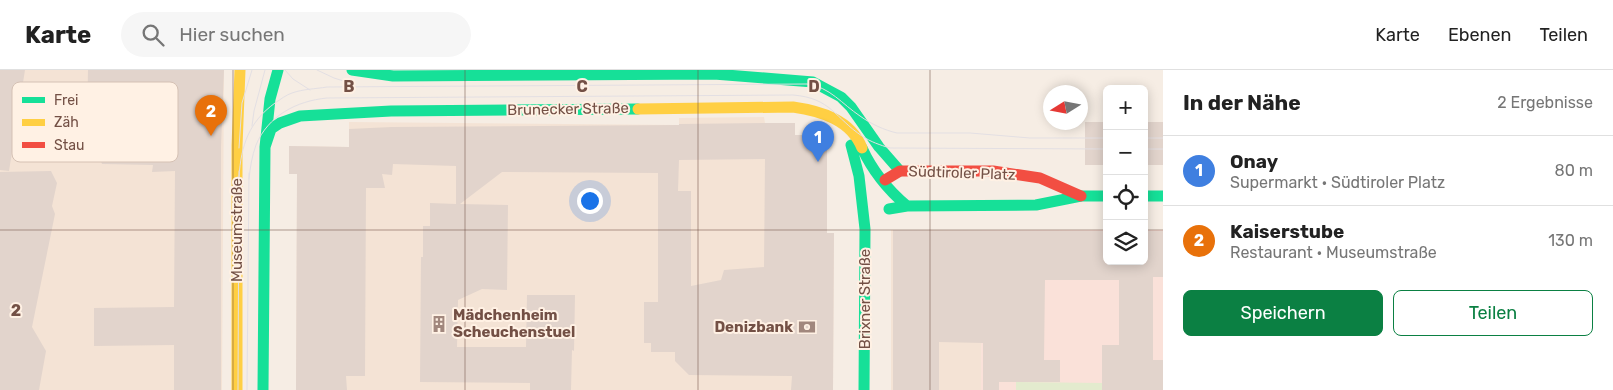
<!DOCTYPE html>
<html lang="de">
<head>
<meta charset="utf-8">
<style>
	body { margin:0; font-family:Rubik,sans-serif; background:#f6f6f6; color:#222 }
	.controls { position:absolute; right:15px; top:15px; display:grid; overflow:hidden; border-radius:8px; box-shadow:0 2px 12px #0003 }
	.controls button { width:45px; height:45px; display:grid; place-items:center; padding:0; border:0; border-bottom:1px solid #e0e0e0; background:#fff; color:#222; font:25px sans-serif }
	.compass { position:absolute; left:1043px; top:15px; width:45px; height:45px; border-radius:50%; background:#fff; box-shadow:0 2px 12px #0003; rotate:259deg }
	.you { position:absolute; left:589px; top:130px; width:18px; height:18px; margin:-12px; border:4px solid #fff; border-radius:50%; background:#1a73e8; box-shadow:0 0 0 8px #1a73e833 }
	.badge { display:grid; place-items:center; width:32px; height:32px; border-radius:50%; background:#0b8043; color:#fff; font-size:16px; font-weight:700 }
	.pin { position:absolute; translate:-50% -41px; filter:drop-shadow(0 1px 2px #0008) }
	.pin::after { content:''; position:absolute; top:26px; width:18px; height:15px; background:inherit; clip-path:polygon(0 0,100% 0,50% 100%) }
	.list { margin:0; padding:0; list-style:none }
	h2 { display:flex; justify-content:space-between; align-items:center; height:65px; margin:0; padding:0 20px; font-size:21px }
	h2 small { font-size:16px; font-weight:400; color:#767676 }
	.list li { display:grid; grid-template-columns:32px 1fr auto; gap:15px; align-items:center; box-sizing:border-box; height:70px; padding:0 20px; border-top:1px solid #e0e0e0 }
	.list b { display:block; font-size:19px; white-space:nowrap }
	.list p { margin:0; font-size:16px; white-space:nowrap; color:#767676 }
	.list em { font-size:16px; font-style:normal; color:#767676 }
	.actions { display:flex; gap:10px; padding:15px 20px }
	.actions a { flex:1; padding:11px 0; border:1px solid #0b8043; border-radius:8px; text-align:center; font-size:18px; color:#0b8043 }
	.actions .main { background:#0b8043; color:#fff }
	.icon { flex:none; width:28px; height:28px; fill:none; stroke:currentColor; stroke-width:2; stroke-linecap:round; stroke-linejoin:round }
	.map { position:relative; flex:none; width:1163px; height:320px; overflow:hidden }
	header { display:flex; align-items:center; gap:30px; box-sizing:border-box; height:70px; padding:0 25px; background:#fff; border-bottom:1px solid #e0e0e0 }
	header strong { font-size:24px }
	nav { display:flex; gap:28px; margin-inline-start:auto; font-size:18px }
	.search { width:350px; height:45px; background:#f6f6f6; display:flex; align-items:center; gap:12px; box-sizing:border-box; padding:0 18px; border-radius:28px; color:#767676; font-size:19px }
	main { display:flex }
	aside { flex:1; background:#fff }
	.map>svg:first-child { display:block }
	.residential { fill:#f4e3d5 }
	.commercial { fill:#fae1d9 }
	.green { fill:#e3ebce }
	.building { fill:#e2d4cc; fill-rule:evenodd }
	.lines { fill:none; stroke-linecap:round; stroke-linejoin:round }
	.fast { stroke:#16e098; stroke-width:11 }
	.slow { stroke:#ffcf43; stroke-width:11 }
	.jam { stroke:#f24e42; stroke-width:11 }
	.tram { stroke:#e3dfe3; stroke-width:1 }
	.grid { fill:none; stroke:#735045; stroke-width:1; stroke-opacity:0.55 }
	.labels { text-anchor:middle; stroke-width:4; stroke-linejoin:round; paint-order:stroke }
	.street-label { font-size:15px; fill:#735045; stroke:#fff1e4 }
	.poi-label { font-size:15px; font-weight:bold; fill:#735045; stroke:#fff1e4; text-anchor:start }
	.key { fill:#fff1e4; stroke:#d5c1b4; stroke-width:1 }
	.key-label { font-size:14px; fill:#735045 }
	.grid-label { font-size:16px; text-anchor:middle; font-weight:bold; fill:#735045; stroke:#fff1e4; stroke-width:4; stroke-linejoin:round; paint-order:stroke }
</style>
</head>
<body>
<header>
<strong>Karte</strong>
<div class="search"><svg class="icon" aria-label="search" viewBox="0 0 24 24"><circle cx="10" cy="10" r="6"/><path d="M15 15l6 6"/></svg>Hier suchen</div>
<nav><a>Karte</a><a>Ebenen</a><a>Teilen</a></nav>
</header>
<main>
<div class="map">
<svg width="1163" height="320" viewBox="0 0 1163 320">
	<rect width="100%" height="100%" fill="#f6ede4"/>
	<path class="residential" d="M0 0H224L222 320H0Z
		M764 47 765 53H795V65H817V76H827V163H834L833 320H296L297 121 305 103 289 104V76L349 77V52L679 55V48Z
		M891 160H982L981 320H891Z"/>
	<path class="commercial" d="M982 160H1107V191H1144V160H1163V320H981Z"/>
	<path class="green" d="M1016 312 1102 313V320H1016Z"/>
	<path class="building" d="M0 0H25L9 101 0 100Z
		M88 0H224L221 76V320H174V275L94 276V238L174 237 175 101 152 102 153 95 102 94 87 56Z
		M1085 52H1107V95H1085Z
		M1144 52H1163V95H1144Z
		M773 53H795V65H817V76H827V163H834L833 320H791L792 306 689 305 675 291V282H651V273H644V232H658V103L502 102 460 134 508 135 507 220 482 219 458 230 457 277H526L527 225H575L574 281 572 280 571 320H530V313L420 312 421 187H423V156H430V133L456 134V96L393 94 392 105 382 104 385 118H366L365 306H346L347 320H296L297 104H289V76L349 77V59L392 57 679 55V54ZM765 89 764 197 724 200 721 210 691 216V121H678L679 90Z
		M51 101 57 113 52 136 55 144 32 257 46 281 39 320H0V102Z
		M893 160 1107 161V191H1144V161H1163V207H1153V290H1163V320H1102V275H1119V210H1045L1044 290H1060V312H999V320H983V273L939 272V320H893Z"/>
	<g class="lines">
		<path class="fast" d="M352 0 393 6 714 4 813 12 841 27 851 37 879 77 900 101
			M851 75 859 106 865 159 864 320
			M265 77 271 59 280 53 300 46 391 41 638 39
			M862 78C872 100 888 120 907 136
			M1144 126H1163
			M889 139 907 136 1036 135 1081 126H1107
			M263 320 265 77 270 29 278 0"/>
		<path class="slow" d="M638 39 793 37C821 41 851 50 862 78
			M237 320V76L240 0"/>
		<path class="jam" d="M885 110 900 101H993L1040 108 1081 126"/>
		<path class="tram" d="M285 0 293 9 310 20
			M317 0 334 8 353 14
			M252 56 254 41 265 0
			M1144 68H1163
			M239 78 242 33 252 0
			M1144 79H1163
			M239 107C241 75 249 52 275 33 281 29 286 25 292 23 303 19 315 19 327 17L807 14C830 17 842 34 860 46 871 54 884 60 897 63H970L1030 68H1107
			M249 109C250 98 252 86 256 75 268 46 296 31 327 28L793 25C831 28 835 48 862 66 871 72 880 75 890 78L1107 79
			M238 320 239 101
			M247 320 249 103"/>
	</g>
	<path class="grid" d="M233 0V320M465 0V320M698 0V320M930 0V320M0 160H1107M1144 160H1163"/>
	<defs>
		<g id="building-bare" transform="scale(1.35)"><path d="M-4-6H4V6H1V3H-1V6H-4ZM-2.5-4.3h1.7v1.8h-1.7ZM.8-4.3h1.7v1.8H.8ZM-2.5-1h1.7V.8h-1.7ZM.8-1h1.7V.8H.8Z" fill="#a1877d" stroke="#fff1e4" stroke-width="2.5" paint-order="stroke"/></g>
		<g id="bank-bare" transform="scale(1.35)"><path d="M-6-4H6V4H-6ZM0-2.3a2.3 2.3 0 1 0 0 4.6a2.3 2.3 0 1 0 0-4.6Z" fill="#a1877d" stroke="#fff1e4" stroke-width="2.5" paint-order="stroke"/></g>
	</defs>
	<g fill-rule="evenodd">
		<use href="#building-bare" x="439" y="254"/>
		<use href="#bank-bare" x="807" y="257"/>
	</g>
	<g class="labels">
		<g class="street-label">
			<text transform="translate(568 39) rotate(-1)" y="5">Brunecker Straße</text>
			<text transform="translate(962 103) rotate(2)" y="5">Südtiroler Platz</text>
			<text transform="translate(237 160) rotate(-90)" y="5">Museumstraße</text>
			<text transform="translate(865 229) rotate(-90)" y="5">Brixner Straße</text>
		</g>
		<g class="poi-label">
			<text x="453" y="250">Mädchenheim<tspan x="453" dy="17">Scheuchenstuel</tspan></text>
			<text x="793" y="262" text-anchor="end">Denizbank</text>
		</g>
	</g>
	<rect x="12" y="12" width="166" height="80" rx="8" class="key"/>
	<rect x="22" y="27" width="23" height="6" fill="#16e098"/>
	<rect x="22" y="49" width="23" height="7" fill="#ffcf43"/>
	<rect x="22" y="72" width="23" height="6" fill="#f24e42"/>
	<g class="key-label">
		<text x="54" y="35">Frei</text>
		<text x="54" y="57">Zäh</text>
		<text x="54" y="80">Stau</text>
	</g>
	<g class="grid-label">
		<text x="349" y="22">B</text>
		<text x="582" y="22">C</text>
		<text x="814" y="22">D</text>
		<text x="16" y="246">2</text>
	</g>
</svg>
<div class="controls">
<button>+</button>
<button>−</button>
<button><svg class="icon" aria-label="locate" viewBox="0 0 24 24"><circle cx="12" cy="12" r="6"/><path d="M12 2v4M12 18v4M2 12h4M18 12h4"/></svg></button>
<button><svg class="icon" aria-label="layers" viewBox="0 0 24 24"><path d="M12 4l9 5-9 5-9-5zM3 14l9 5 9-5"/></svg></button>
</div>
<svg class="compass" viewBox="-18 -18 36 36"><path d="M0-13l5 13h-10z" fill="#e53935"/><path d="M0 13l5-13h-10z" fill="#767676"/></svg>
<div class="you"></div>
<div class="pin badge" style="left:818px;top:92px;background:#3f7fe0">1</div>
<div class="pin badge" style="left:211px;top:66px;background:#e8710a">2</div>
</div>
<aside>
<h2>In der Nähe<small>2 Ergebnisse</small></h2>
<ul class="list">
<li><span class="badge" style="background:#3f7fe0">1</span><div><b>Onay</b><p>Supermarkt · Südtiroler Platz</p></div><em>80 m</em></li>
<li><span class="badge" style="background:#e8710a">2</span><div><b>Kaiserstube</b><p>Restaurant · Museumstraße</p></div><em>130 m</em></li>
</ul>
<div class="actions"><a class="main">Speichern</a><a>Teilen</a></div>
</aside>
</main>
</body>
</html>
